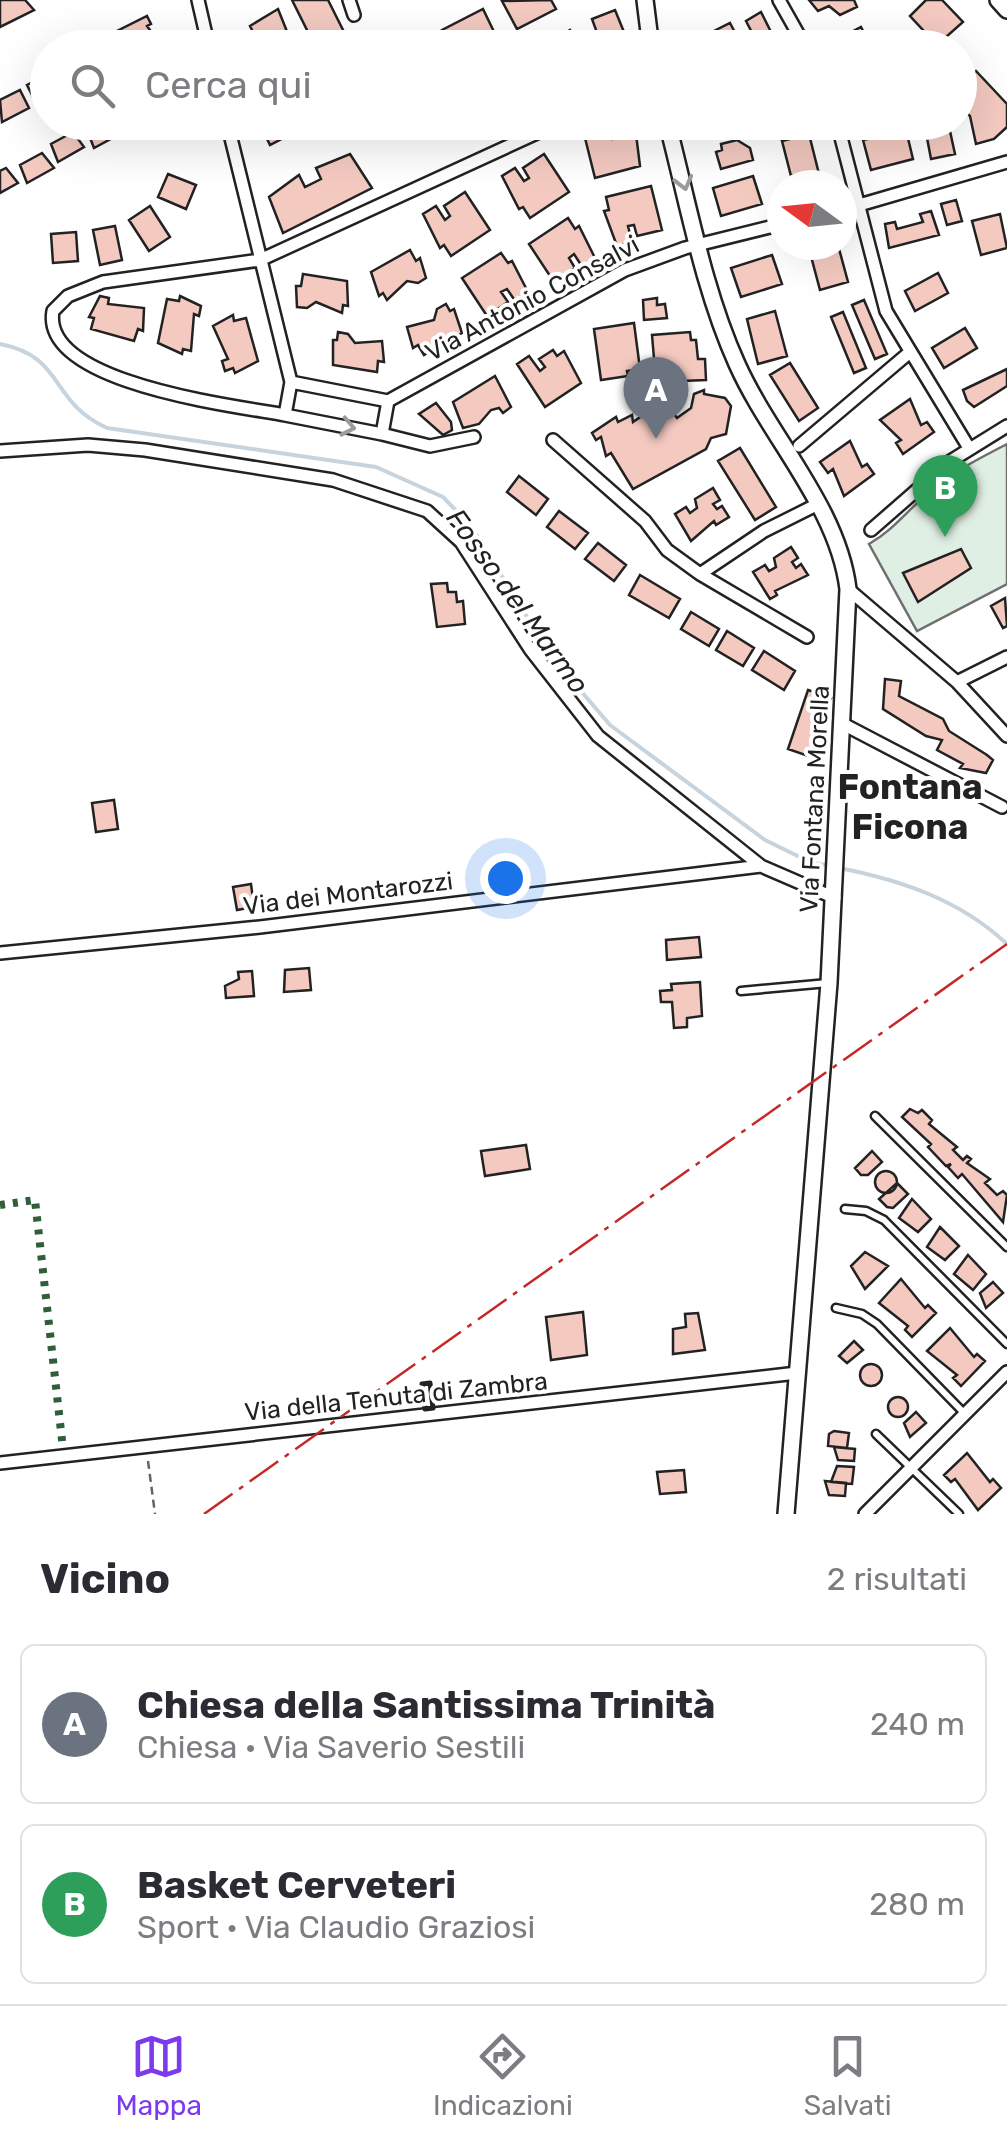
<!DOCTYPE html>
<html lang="it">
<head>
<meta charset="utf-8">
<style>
	body { margin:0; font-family:Rubik,sans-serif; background:#f2f2f3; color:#2b2b33 }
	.compass { position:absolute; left:767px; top:170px; width:90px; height:90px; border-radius:50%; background:#fff; box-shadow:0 10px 40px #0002; rotate:285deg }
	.you { position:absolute; left:505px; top:878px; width:35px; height:35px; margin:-25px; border:8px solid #fff; border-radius:50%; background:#1a73e8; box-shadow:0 0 0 15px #1a73e833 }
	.badge { display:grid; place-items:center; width:65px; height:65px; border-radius:50%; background:#7c3aed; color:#fff; font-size:32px; font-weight:700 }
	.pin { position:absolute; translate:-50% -82px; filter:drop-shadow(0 2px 5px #0008) }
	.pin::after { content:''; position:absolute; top:52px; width:35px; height:30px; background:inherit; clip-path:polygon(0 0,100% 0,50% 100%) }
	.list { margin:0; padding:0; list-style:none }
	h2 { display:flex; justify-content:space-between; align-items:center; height:130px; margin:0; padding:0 40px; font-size:42px }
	h2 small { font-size:32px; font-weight:400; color:#7c7c81 }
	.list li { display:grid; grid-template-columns:65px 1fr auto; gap:30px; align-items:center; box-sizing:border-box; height:160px; margin:0 20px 20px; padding:0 20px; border:2px solid #e1e1e2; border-radius:15px }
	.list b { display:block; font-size:38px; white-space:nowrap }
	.list p { margin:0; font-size:32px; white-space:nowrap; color:#7c7c81 }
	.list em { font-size:32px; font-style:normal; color:#7c7c81 }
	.icon { flex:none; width:55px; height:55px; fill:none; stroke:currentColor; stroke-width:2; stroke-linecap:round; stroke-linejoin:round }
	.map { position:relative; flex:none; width:1007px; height:1514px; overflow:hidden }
	.search { position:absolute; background:#fff; box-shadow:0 10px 40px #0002; left:30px; right:30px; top:30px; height:110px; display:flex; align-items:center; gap:25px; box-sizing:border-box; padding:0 35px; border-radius:55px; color:#7c7c81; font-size:38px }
	.sheet { height:490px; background:#fff }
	nav { display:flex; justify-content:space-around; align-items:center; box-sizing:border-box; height:140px; border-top:2px solid #e1e1e2; background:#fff; font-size:28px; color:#7c7c81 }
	nav a { display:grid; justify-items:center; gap:5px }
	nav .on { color:#7c3aed }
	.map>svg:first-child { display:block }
	.green { fill:#e0efe3; stroke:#6f6f6f; stroke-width:2.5 }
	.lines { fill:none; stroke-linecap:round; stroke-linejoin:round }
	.stream { stroke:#c7d3dd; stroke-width:4 }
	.building { fill:#f3c9c0; stroke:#222; stroke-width:2.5 }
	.service-casing { stroke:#222; stroke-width:11 }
	.minor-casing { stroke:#222; stroke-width:16 }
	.tertiary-casing { stroke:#222; stroke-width:20 }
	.path { stroke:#646464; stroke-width:2.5; stroke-dasharray:8 5; stroke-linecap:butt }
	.service { stroke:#fff; stroke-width:6 }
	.minor { stroke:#fff; stroke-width:11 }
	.tertiary { stroke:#fff; stroke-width:15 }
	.hedge { stroke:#2f5e38; stroke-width:8; stroke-dasharray:5 8; stroke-linecap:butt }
	.wall { stroke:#222; stroke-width:5 }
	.power { stroke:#c62828; stroke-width:2.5; stroke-dasharray:35 8 5 8; stroke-linecap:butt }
	.oneway { stroke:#9c9c9c }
	.labels { text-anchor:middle; stroke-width:8; stroke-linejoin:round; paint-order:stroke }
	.street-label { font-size:25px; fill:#222; stroke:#fff }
	.water-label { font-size:28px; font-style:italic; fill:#222; stroke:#fff }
	.district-label { font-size:35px; font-weight:bold; fill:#222; stroke:#fff }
</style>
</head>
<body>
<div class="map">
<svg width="1007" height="1514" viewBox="0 0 1007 1514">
	<rect width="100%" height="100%" fill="#fff"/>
	<path class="green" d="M1007 444V584L917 631 869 544C895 529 908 509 931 491 954 471 980 458 1007 444Z"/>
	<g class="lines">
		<path class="stream" d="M0 344C66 357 48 401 107 428L376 467 443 497 471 526 551 656 610 725 765 840 810 862 829 866
			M839 868C901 880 960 900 1007 944"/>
	</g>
	<path class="building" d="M0 0H25L34 10 0 27Z
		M292 0H328L345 34 316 48Z
		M551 0 556 9 517 29 502 1Z
		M809 0H854L857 7 840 15 829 6 818 11Z
		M926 0H942L963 22 937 45 910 16Z
		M278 9 290 39 298 48H261L250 26Z
		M483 9 497 38 480 48H451L442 30Z
		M615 10 624 32 600 41 592 19Z
		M761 12 774 38 759 46 746 21Z
		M147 16 151 24 147 26 160 44 111 48 105 37Z
		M730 23 739 40 746 48 722 45 714 31Z
		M861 27 871 46 825 48V46Z
		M570 30 579 48H549L547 43Z
		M976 71 1007 104V127L994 139 976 144 970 116 960 106V87Z
		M48 74V100L37 105 27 85Z
		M20 90 29 108 2 122 0 100Z
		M101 122H114L120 134 94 148 87 130Z
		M259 122H295L287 127 291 134 270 145Z
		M614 122 635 126 640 166 595 178 584 134 609 127 612 139 618 137Z
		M924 122H948L955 154 931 159Z
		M906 130 913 159 871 170 863 140Z
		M73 132 84 147 58 162 51 144Z
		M809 134 821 182 799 185 796 175 791 176 782 141Z
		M737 140 750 148 753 160 721 169 716 152 722 150 721 144Z
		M42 153 54 168 27 183 20 165Z
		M350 154 372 188 283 233 269 197 299 175 305 187 321 179 316 168Z
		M544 154 569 192 530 218 523 207 519 209 502 176 515 168 524 181 529 178 523 168Z
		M6 168 18 183 0 193V171Z
		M168 174 196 185 186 209 158 197Z
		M753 176 762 204 721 216 713 188Z
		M651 186 662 230 637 236 634 225 628 226 632 242 617 246 604 211 609 210 606 197Z
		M465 192 490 230 451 256 444 245 440 248 423 214 436 206 445 220 450 216 444 206Z
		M956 200 962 221 947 225 941 204Z
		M150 206 170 237 149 251 129 220Z
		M931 211 939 235 889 248 885 224 895 222 897 229 923 222 920 214Z
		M1000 214 1007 248 981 255 972 221Z
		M568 218 575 229 579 226 596 260 583 268 574 254 569 258 575 268 554 282 529 244Z
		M115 226 122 260 100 265 93 230Z
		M76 232 78 261 53 263 51 234Z
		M808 245H838L848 282 820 290Z
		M410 250 416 261 420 258 426 278 418 283 407 281 387 300 383 293 379 296 371 272Z
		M501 253 508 263 512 261 529 294 516 302 507 289 501 292 508 302 487 316 462 278Z
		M772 255 782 284 741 297 731 268Z
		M938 273 948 293 915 311 905 291Z
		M303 274 347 281 348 306 343 305 342 313 316 302 307 308 297 307 296 286H301Z
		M100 296 109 298 108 304 144 308 143 331 138 329 134 341 91 329 94 318 89 317Z
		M180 296 201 306 199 316 194 314 191 351 183 349 182 354 158 343 167 299 179 301Z
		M657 298V305L665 304 667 318 644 320 643 300Z
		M864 300 887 354 875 359 852 305Z
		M446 304 450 311 454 309 462 333 424 355 418 345 413 348 407 327 434 320 437 309Z
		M775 311 787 356 758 364 747 319Z
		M843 312 866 368 854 373 831 317Z
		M233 315 234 321 246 318 258 361 235 373 233 368 225 371 222 361 228 359 213 326Z
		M634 323 640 369 627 371 628 376 601 380 594 329Z
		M965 328 977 348 944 368 932 348Z
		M338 332 348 334 355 343 382 341 384 362 378 361 377 372 333 365V340H337Z
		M690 332 691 340H696L698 359H705L706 380 656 382 652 335Z
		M553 350 557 356 564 351 581 383 545 407 517 364 529 356 540 371 545 367 539 359Z
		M790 363 818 408 799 421 770 375Z
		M1007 369V386L974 407 967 401 963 390Z
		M495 376 511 407 503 413 499 408 491 410 479 424 463 428 453 402Z
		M704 390V394L725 398 731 406 726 434 711 438 706 449 633 489 611 453 606 456 601 437 596 440 592 433 616 417 618 422 632 415 633 422 646 413 649 421 673 412 677 418 691 408 694 394Z
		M910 399 921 425 927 422 934 432 903 454 896 443 901 440 880 420Z
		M436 403 451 422 452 430 443 435 419 414Z
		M850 441 862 467 867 464 874 474 844 496 833 469 828 473 820 462Z
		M740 448 776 507 755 520 718 461Z
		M519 476 548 499 536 515 507 492Z
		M713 488 720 500 713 504 717 509 722 506 729 517 716 525 714 521 691 541 675 514 686 507 690 513 697 508 695 499Z
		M559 511 588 533 575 549 547 527Z
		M598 543 626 565 614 581 585 559Z
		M791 547 798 558 792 562 796 568 801 564 808 575 775 591 777 595 770 599 753 572 765 565 769 571 776 567 774 558Z
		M961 549 971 568 918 602 903 573Z
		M640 575 680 599 669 618 629 595Z
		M447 583 448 592H456L457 602 463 601 465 624 437 627 431 584Z
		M1005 598 1007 626 1003 628 991 606Z
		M691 612 719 629 709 646 681 629Z
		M727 631 754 648 743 666 716 650Z
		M764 651 795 671 784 690 752 670Z
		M885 679 901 681 899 696 943 719 949 731 987 755 993 760 986 773 960 768 963 764 937 750 942 740 926 736 883 709Z
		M808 690 831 698 811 757 788 749Z
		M114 800 118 829 96 832 92 803Z
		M251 884 254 907 237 910 233 887Z
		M699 937 701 957 667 960 666 940Z
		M309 968 311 990 284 992 285 970Z
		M252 971 254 996 226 998 225 986 239 979 238 972Z
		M700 982 702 1016 687 1018V1027L674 1028 672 1002H661L660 991 672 990 671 984Z
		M910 1109 918 1113 922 1110 932 1120 929 1124 957 1147 953 1150 963 1160 967 1156 971 1159 967 1163 990 1179 985 1183 997 1195 1003 1191 1007 1195 1003 1222 962 1174 958 1178 948 1167 951 1164 946 1166 928 1147 931 1144 902 1117Z
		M526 1145 530 1169 485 1176 481 1151Z
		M872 1151 882 1162 868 1175H861L855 1168Z
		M875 1182a11 11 0 1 1 22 0a11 11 0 1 1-22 0Z
		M897 1183 908 1194 893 1208 887 1207 879 1199Z
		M912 1199 931 1219 918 1232 899 1218Z
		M940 1227 959 1246 945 1260 927 1247Z
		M865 1252 888 1266 865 1289 851 1266Z
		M968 1255 986 1274 973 1290 954 1274Z
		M901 1279 925 1308 928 1305 936 1313 912 1337 905 1330 908 1326 879 1303Z
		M993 1282 1003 1293 986 1308 980 1293Z
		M583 1312 587 1355 551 1360 546 1317Z
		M698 1313 705 1350 673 1354V1329L686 1327 685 1314Z
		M950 1328 974 1357 977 1354 985 1361 961 1386 953 1378 957 1375 927 1351Z
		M854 1341 863 1350 847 1363 839 1356Z
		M860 1375a11 11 0 1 1 22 0a11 11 0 1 1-22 0Z
		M888 1407a10 10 0 1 1 20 0a10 10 0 1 1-20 0Z
		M916 1412 926 1423 910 1437 904 1423Z
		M834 1431 849 1433 847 1448 828 1446 829 1434Z
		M834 1447 855 1449 854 1461 838 1460Z
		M967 1453 990 1482 993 1479 1001 1488 978 1510 955 1479 951 1482 944 1475Z
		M837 1466 854 1467 852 1484 831 1482Z
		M684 1470 686 1492 660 1494 657 1472Z
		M825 1481 846 1483 845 1496 829 1495Z"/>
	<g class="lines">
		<g class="service-casing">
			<path id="service" d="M741 991 828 983
				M875 1116 1007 1247
				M845 1209 866 1211 884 1220 1007 1344
				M836 1308 862 1314 877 1324 965 1414
				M876 1434 959 1514"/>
		</g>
		<g class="minor-casing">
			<path id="minor" d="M198 0 209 48
				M349 0 354 15
				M779 0 806 48
				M227 122 291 382 285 415 382 434 388 401 291 382
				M837 122 886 311 969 448
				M842 210 1007 162
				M388 401 625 270 685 248 782 224
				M285 415C238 406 40 384 53 311L68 296 103 282 260 260 561 122
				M382 434 430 446 474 437
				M553 440 645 521 667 550 700 574 764 531 816 505
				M799 446 910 352
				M0 451 88 445 145 450 333 480 427 511 461 542 530 649 598 736 761 866 835 898
				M871 530 949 462 1007 426
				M700 574 807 637
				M848 589 957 682 1007 736
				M957 682 1007 657
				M843 724 1002 807
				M0 953 260 927 761 866
				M0 1463 797 1373
				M865 1514 1007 1372"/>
		</g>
		<g class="tertiary-casing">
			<path id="tertiary" d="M645 0 651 48
				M998 0 1007 10
				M667 122C688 202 703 289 737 364 770 438 838 507 848 589L829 983 786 1514"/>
		</g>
		<path class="path" d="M148 1461 155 1514"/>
		<use href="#service" class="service"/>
		<use href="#minor" class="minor"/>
		<use href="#tertiary" class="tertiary"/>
		<path class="hedge" d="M0 1205 35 1200 63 1449"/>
		<path class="wall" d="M430 1383 433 1408 425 1409 422 1384Z"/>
		<path class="power" d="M204 1514 1007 944"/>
	</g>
	<defs><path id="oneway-chevron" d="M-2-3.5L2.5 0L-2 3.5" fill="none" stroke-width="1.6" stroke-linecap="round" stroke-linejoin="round" transform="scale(2.5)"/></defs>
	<g class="oneway">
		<use href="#oneway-chevron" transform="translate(684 183) rotate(75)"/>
		<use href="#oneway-chevron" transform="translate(348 427) rotate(11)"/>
	</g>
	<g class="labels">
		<g class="street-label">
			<text transform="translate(532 298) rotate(-28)" y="9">Via Antonio Consalvi</text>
			<text transform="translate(814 799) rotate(-87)" y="9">Via Fontana Morella</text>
			<text transform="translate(348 893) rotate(-7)" y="9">Via dei Montarozzi</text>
			<text transform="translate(396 1396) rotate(-6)" y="9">Via della Tenuta di Zambra</text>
		</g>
		<g class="water-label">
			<text transform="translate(518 601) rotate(54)" y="10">Fosso del Marmo</text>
		</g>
		<g class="district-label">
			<text x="910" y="799">Fontana<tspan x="910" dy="40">Ficona</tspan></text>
		</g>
	</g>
</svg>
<svg class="compass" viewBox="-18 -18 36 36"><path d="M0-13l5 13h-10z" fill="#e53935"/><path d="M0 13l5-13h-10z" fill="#7c7c81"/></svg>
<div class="you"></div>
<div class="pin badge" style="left:656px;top:439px;background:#6b7280">A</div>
<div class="pin badge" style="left:945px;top:537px;background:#2e9e5b">B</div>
<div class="search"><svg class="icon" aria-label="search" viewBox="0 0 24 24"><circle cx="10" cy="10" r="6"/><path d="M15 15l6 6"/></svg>Cerca qui</div>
</div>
<section class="sheet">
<h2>Vicino<small>2 risultati</small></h2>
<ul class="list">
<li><span class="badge" style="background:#6b7280">A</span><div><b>Chiesa della Santissima Trinità</b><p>Chiesa · Via Saverio Sestili</p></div><em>240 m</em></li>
<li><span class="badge" style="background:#2e9e5b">B</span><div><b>Basket Cerveteri</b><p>Sport · Via Claudio Graziosi</p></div><em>280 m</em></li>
</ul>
</section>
<nav>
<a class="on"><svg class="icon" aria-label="map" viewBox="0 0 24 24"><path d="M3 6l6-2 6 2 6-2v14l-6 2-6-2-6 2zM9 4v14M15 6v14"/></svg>Mappa</a>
<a><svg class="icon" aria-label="directions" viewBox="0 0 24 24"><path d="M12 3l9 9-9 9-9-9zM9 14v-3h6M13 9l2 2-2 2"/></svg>Indicazioni</a>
<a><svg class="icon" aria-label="saved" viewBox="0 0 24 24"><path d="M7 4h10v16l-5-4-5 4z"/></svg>Salvati</a>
</nav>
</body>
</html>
